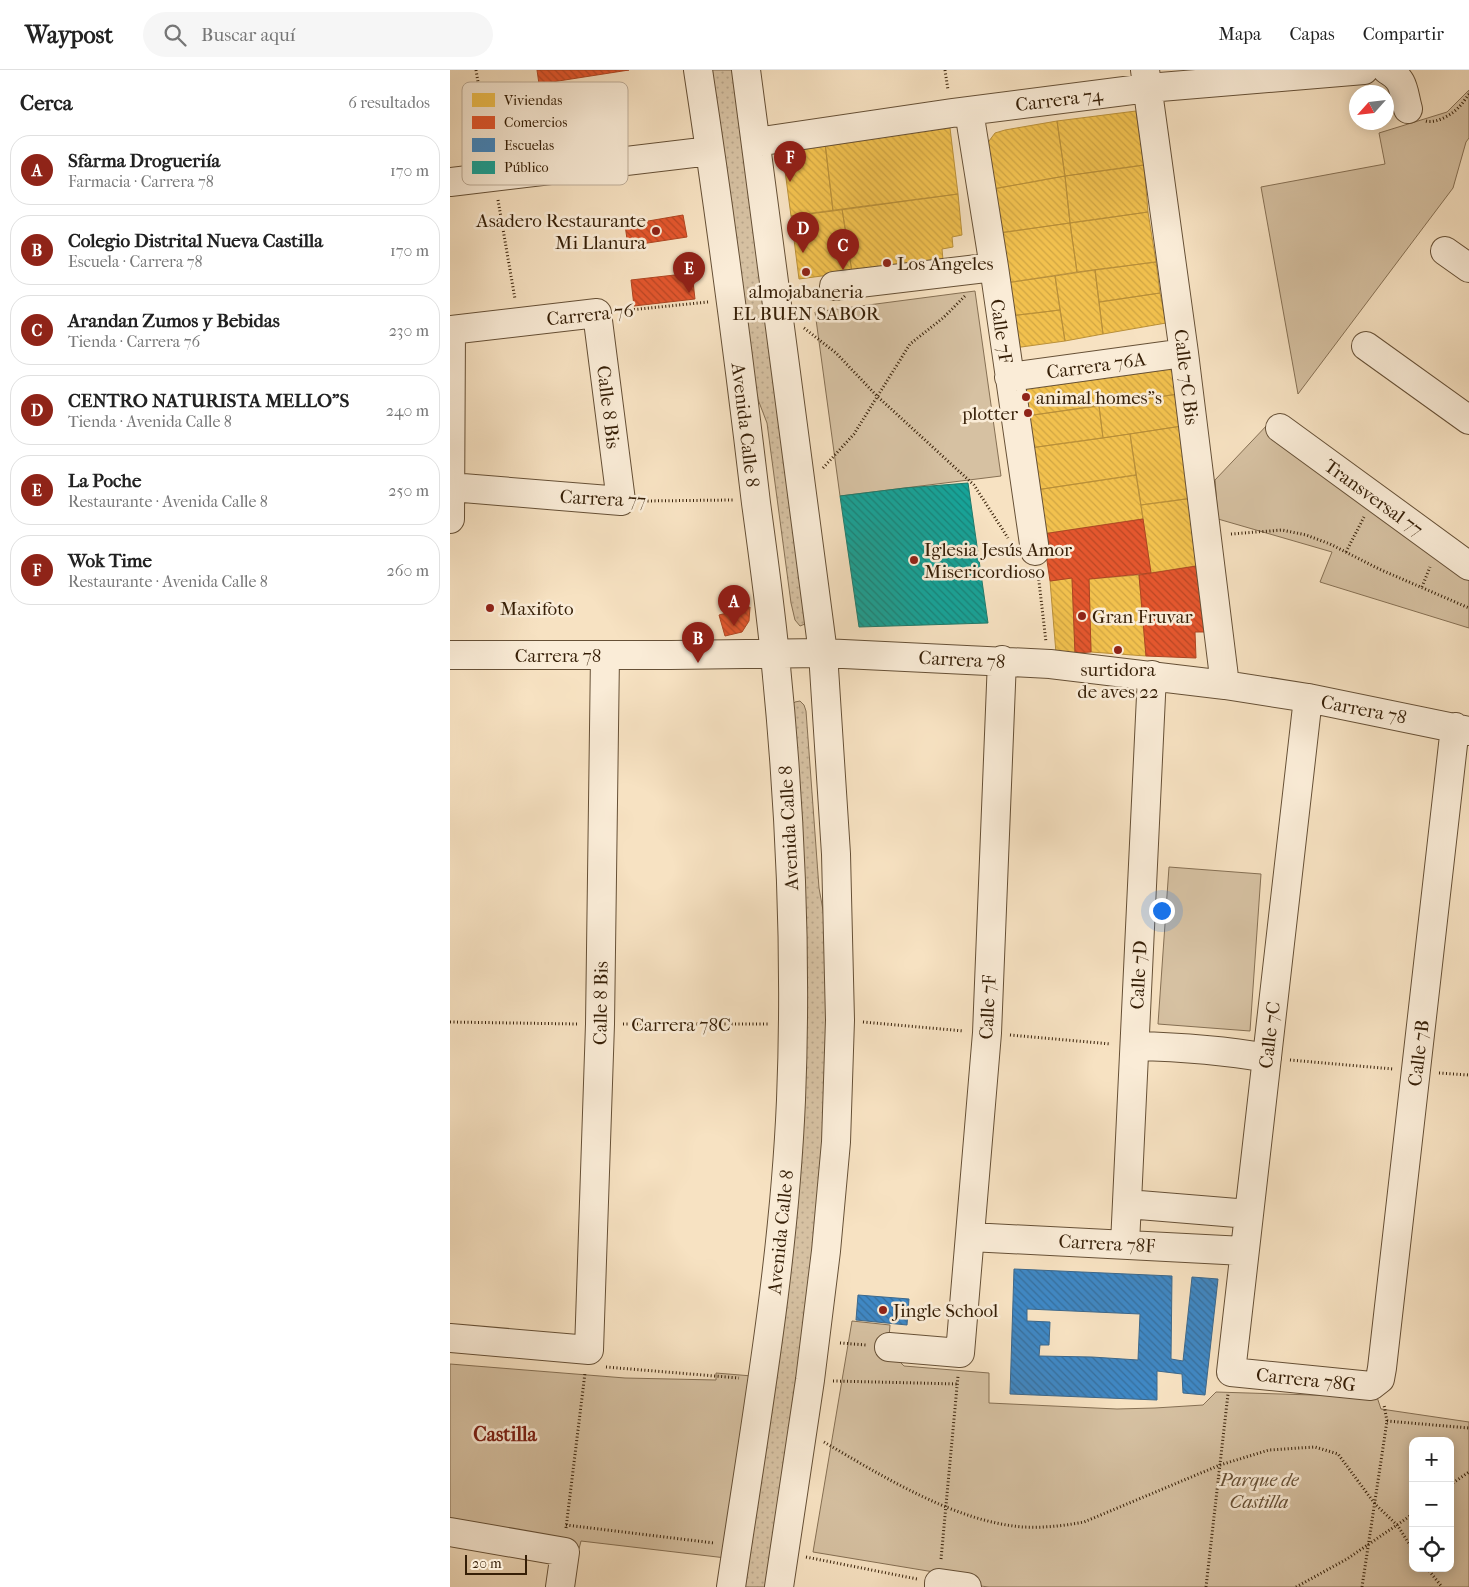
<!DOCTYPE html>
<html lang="es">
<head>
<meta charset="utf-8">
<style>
	body { margin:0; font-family:"IM FELL French Canon",serif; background:#f6f6f6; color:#222 }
	.controls { position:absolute; right:15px; bottom:15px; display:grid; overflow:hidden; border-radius:10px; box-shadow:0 2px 12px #0003 }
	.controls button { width:45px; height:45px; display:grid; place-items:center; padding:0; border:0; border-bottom:1px solid #e0e0e0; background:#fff; color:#222; font:25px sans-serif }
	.compass { position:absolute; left:899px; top:15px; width:45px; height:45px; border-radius:50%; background:#fff; box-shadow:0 2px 12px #0003; rotate:243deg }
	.scale { position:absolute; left:15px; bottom:12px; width:62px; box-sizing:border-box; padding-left:5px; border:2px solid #361f07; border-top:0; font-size:14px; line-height:18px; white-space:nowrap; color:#361f07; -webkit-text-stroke:4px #faecd7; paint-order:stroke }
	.you { position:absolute; left:711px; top:840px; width:18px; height:18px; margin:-12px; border:4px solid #fff; border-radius:50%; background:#1a73e8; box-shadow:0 0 0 8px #1a73e833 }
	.badge { display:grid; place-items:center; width:32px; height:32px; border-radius:50%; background:#8f2418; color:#fff; font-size:16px; font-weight:700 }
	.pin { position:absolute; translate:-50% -41px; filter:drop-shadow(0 1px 2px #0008) }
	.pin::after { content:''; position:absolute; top:26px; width:18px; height:15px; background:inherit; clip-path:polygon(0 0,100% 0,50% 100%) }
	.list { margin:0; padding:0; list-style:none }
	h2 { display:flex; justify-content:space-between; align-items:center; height:65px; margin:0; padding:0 20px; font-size:21px }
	h2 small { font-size:16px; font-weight:400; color:#767676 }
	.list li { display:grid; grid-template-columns:32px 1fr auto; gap:15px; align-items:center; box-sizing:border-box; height:70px; margin:0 10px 10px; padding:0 10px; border:1px solid #e0e0e0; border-radius:20px }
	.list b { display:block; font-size:19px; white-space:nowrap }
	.list p { margin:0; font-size:16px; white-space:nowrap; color:#767676 }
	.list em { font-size:16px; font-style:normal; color:#767676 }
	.icon { flex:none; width:28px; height:28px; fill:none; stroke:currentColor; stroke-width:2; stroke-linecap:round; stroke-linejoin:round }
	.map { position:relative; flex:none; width:1019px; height:1517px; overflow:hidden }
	header { display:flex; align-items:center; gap:30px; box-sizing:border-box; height:70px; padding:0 25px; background:#fff; border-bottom:1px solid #e0e0e0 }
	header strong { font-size:24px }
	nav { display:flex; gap:28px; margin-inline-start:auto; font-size:18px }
	.search { width:350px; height:45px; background:#f6f6f6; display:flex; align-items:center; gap:12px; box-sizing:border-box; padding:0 18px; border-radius:28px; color:#767676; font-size:19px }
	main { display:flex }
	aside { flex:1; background:#fff }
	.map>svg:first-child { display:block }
	.grass { fill:url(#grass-dots); stroke:#867054 }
	.green { fill:#d6c1a2; stroke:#867054; fill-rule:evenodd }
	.homes { fill:url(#homes-back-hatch); stroke:#ba9039 }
	.shops { fill:url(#shops-back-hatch); stroke:#b04622 }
	.schools { fill:url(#schools-back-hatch); stroke:#3c688c; fill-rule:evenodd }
	.public { fill:url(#public-back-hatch); stroke:#207b6c }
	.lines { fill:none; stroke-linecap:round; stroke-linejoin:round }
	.minor-casing { stroke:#665036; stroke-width:30 }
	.path { stroke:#361f07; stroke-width:3; stroke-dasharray:1 2.5; stroke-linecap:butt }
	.minor { stroke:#faecd7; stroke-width:28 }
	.poi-dot { fill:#8f2418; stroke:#faecd7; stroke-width:2 }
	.labels { text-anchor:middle; stroke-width:5; stroke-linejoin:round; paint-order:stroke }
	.street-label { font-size:19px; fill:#361f07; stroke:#faecd7 }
	.poi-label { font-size:19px; fill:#361f07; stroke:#faecd7; text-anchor:start }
	.park-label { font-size:19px; font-style:italic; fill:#665036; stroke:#faecd7 }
	.neighbourhood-label { font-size:20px; font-weight:bold; fill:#7a1f14; stroke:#faecd7 }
	.key { fill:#faecd7; stroke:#bfae99; stroke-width:1 }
	.key-label { font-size:14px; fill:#361f07 }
</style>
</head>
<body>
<header>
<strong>Waypost</strong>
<div class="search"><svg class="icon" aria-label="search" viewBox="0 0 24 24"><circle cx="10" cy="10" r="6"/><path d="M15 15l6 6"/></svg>Buscar aquí</div>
<nav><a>Mapa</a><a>Capas</a><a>Compartir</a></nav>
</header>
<main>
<aside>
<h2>Cerca<small>6 resultados</small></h2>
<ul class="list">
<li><span class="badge">A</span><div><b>Sfarma Drogueriía</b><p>Farmacia · Carrera 78</p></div><em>170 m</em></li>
<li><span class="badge">B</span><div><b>Colegio Distrital Nueva Castilla</b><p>Escuela · Carrera 78</p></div><em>170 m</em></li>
<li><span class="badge">C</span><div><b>Arandan Zumos y Bebidas</b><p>Tienda · Carrera 76</p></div><em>230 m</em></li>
<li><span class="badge">D</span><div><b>CENTRO NATURISTA MELLO&quot;S</b><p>Tienda · Avenida Calle 8</p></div><em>240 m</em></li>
<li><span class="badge">E</span><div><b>La Poche</b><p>Restaurante · Avenida Calle 8</p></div><em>250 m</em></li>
<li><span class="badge">F</span><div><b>Wok Time</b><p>Restaurante · Avenida Calle 8</p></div><em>260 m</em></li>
</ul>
</aside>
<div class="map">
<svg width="1019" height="1517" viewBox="0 0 1019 1517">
	<defs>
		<pattern id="grass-dots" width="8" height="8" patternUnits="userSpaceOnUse" patternTransform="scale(1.25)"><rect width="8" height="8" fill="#d6c1a2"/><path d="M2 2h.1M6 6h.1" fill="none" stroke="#b8a58a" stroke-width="1.8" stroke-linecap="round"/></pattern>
		<pattern id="homes-back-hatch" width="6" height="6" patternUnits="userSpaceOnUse" patternTransform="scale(1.25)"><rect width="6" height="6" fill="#f2c14e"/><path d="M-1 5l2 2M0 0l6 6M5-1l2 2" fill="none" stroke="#d0a543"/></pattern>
		<pattern id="shops-back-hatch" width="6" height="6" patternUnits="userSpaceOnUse" patternTransform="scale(1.25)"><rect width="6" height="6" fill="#e4572e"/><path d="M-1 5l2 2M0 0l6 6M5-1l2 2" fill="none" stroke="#ba4725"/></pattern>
		<pattern id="schools-back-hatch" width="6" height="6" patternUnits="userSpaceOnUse" patternTransform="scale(1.25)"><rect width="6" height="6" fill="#3f88c5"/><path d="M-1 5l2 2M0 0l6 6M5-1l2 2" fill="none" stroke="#366f9e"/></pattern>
		<pattern id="public-back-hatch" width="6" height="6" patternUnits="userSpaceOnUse" patternTransform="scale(1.25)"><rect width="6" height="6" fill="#17a398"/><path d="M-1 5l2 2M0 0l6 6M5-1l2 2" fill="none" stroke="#16847a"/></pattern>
	</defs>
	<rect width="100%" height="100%" fill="#f7e2c2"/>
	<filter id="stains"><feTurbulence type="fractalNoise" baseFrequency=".004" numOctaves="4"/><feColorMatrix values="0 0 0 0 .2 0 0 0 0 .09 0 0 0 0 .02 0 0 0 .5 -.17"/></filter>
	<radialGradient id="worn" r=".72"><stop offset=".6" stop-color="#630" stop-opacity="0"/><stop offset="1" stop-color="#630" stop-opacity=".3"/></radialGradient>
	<path class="grass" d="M258 0H284L358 549 355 554 350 556 345 550 341 533 317 353 304 319Z
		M350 631 354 635 356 641 369 818 378 868 379 1013 368 1157 318 1517H291L330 1256 342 635 345 632Z"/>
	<path class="green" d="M1019 20V68L1016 72 1003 118 848 324 811 117 935 94 929 63 997 42Z
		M525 221 551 406 390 426 365 242Z
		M819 353 1019 500V558L870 512 882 482 768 449 765 410Z
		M719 797 811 804 800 961 708 954Z
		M402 1251 440 1255 438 1280 454 1296 539 1303V1333L667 1339 705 1338 753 1335 766 1322 927 1327 931 1339 1019 1352V1517H539L496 1512V1504L363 1482ZM963 1371H1000V1498H963Z
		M0 1294 175 1308 266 1310V1303L302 1306 276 1488 131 1471 129 1479 0 1457Z"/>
	<path class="homes" d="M686 41 694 95 615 106 607 51Z
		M607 51 615 106 543 119 537 79 539 71 545 63 555 60Z
		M500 58 508 124 383 141 375 73Z
		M375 73 383 141 341 146 332 78Z
		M694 95 698 142 620 153 615 106Z
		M615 106 620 153 549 163 543 119Z
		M508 124 512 165 502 167 503 177 492 179 493 190 402 202 392 139Z
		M392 139 402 202 349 209 341 146Z
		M698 142 706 192 627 202 620 153Z
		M620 153 627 202 555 213 549 163Z
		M706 192 710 223 649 232 645 200Z
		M645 200 653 264 615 271 605 206Z
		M605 206 610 240 560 246 555 213Z
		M710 223 716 253 653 264 649 232Z
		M610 240 615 271 564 278 560 246Z
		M723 295 728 324 576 346 571 317Z
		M728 324 732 356 653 368 649 336Z
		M649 336 653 368 580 378 576 346Z
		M732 356 743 428 691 435 680 364Z
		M680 364 686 405 586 420 580 378Z
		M686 405 693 449 593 464 586 420Z
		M743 428 753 495 701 503 691 435Z
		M689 505 696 586 641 582 639 509Z
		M622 508 625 583H606L600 511Z"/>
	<path class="shops" d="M87 0H179L89 14Z
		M233 145 237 167 178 176 175 155Z
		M242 203 245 229 184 236 181 210Z
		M693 449 701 503 639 509 641 582 625 583 622 508 600 511 593 464Z
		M753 495 758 562H745L746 588 696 586 689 505Z
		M300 537 299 551 292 562 275 566 269 545Z"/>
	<path class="schools" d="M564 1199 722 1206 721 1289 733 1291 742 1207 768 1209 755 1325 733 1323 732 1304 707 1301V1330L560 1324ZM577 1239 690 1244 688 1290 642 1287 589 1286 590 1275H599L600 1252 577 1251Z
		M408 1225 459 1229 457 1255 406 1250Z"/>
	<path class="public" d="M518 413 538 553 409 557 390 426 455 418Z"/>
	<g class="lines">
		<g class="minor-casing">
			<path id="minor" d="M248 0C270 144 289 289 306 433 313 484 320 535 325 586 340 733 347 882 341 1030 334 1194 305 1355 281 1517
				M296 0 373 583 386 784 390 950 386 1072 376 1181 360 1310 329 1517
				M695 0 734 283 775 615
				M937 0C955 10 953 21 958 39
				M519 41 544 197 585 481
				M306 72 502 43 698 18 914 0
				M0 112 260 81
				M995 181 1019 198
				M384 216 544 197
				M0 260 147 243 171 431 0 417
				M916 276 1019 350
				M559 307 734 283
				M830 358 1019 496
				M0 449 1 260
				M0 585H221L373 583 600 594 775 615 858 628 1019 661
				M858 628 781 1302 921 1316 930 1309 932 1298 1005 657
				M685 976C729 977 773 980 817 988
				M677 1134 799 1144
				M520 1167 794 1181
				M675 1174 702 605
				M0 1268 139 1280 150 954 155 585
				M439 1277 510 1283 537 963 552 590
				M0 1462 115 1482 110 1517
				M489 1517V1513L517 1517"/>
		</g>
		<path class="path" d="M26 0 40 84
			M495 0 498 20
			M976 51C986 54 1003 44 1009 37 1013 33 1016 28 1019 24
			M48 130 65 229
			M170 241 258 232
			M354 258 386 283 427 326 524 415 558 468
			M373 398 404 364 460 274 493 248 516 225
			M194 431 283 430
			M781 464 832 460 856 465 880 474 929 499 1019 538
			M896 482 914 447
			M588 503 596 572
			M972 517 980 497
			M0 952 127 954
			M413 952 514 961
			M173 954H319
			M560 965 661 974
			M840 990 943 999
			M989 1003 1019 1005
			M390 1273 416 1275
			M156 1297 289 1308
			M383 1311 508 1314
			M937 1351 1019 1358
			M374 1372C432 1406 506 1452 573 1457 593 1458 613 1456 634 1452L770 1395 819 1380 865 1377 888 1384 925 1434 948 1456 963 1480
			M1000 1415 1019 1402
			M116 1455 264 1473
			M116 1458 135 1303
			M356 1487 467 1509
			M491 1489 508 1306
			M977 1498 992 1517
			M756 1517 778 1324
			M846 1517 897 1489 963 1444
			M912 1517 937 1351 934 1335"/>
		<use href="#minor" class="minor"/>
	</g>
	<g class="poi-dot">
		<circle cx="206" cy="161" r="5"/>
		<circle cx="437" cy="193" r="5"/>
		<circle cx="356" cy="202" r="5"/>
		<circle cx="576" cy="327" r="5"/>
		<circle cx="578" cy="343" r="5"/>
		<circle cx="464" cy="490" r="5"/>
		<circle cx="40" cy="538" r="5"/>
		<circle cx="632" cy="546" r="5"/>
		<circle cx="668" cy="580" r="5"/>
		<circle cx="433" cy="1240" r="5"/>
	</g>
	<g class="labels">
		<g class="street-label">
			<text transform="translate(609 29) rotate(-7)" y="7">Carrera 74</text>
			<text transform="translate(140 244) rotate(-6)" y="7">Carrera 76</text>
			<text transform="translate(552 261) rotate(82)" y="7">Calle 7F</text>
			<text transform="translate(646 295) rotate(-8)" y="7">Carrera 76A</text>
			<text transform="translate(737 307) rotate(83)" y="7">Calle 7C Bis</text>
			<text transform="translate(159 337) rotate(83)" y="7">Calle 8 Bis</text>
			<text transform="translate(296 355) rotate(83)" y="7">Avenida Calle 8</text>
			<text transform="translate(924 427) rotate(36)" y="7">Transversal 77</text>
			<text transform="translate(153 428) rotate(3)" y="7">Carrera 77</text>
			<text x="108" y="592">Carrera 78</text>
			<text transform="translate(512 589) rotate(3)" y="7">Carrera 78</text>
			<text transform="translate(914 639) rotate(11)" y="7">Carrera 78</text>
			<text transform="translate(338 758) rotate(-93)" y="7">Avenida Calle 8</text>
			<text transform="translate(688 905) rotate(-87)" y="7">Calle 7D</text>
			<text transform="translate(150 933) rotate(-89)" y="7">Calle 8 Bis</text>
			<text transform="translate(537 937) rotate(-87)" y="7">Calle 7F</text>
			<text x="231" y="961">Carrera 78C</text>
			<text transform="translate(819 965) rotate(-83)" y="7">Calle 7C</text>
			<text transform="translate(968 983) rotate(-83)" y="7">Calle 7B</text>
			<text transform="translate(330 1162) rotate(-84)" y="7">Avenida Calle 8</text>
			<text transform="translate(657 1173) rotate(3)" y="7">Carrera 78F</text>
			<text transform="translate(856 1309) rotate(6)" y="7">Carrera 78G</text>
		</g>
		<g class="poi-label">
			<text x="196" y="157" text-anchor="end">Asadero Restaurante<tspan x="196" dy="22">Mi Llanura</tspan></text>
			<text x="447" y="200">Los Angeles</text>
			<text x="356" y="228" text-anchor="middle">almojabaneria<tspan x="356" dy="22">EL BUEN SABOR</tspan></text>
			<text x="586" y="334">animal homes"s</text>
			<text x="568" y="350" text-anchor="end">plotter</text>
			<text x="474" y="486">Iglesia Jesús Amor<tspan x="474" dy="22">Misericordioso</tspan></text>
			<text x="50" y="545">Maxifoto</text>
			<text x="642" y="553">Gran Fruvar</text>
			<text x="668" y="606" text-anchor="middle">surtidora<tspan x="668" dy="22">de aves 22</tspan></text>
			<text x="443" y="1247">Jingle School</text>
		</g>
		<g class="park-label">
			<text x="809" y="1416">Parque de<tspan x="809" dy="22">Castilla</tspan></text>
		</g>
		<g class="neighbourhood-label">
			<text x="55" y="1371">Castilla</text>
		</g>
	</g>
	<rect x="12" y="12" width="166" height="103" rx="8" class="key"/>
	<rect x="22" y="23" width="23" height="14" fill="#f2c14e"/>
	<rect x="22" y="46" width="23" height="13" fill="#e4572e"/>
	<rect x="22" y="68" width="23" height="14" fill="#3f88c5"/>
	<rect x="22" y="91" width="23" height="13" fill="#17a398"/>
	<g class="key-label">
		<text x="54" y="35">Viviendas</text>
		<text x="54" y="57">Comercios</text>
		<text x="54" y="80">Escuelas</text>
		<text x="54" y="102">Público</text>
	</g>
	<rect width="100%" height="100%" filter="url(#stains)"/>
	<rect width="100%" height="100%" fill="url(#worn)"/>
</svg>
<div class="controls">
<button>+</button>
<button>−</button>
<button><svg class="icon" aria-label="locate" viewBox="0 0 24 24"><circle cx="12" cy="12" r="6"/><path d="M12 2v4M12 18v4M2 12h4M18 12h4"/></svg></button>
</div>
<svg class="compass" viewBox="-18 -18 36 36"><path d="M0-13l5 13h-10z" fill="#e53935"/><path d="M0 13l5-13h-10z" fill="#767676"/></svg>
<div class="scale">20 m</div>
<div class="you"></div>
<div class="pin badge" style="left:284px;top:556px">A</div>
<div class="pin badge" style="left:248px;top:593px">B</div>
<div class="pin badge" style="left:393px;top:200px">C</div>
<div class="pin badge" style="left:353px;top:183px">D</div>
<div class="pin badge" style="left:239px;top:223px">E</div>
<div class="pin badge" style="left:340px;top:112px">F</div>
</div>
</main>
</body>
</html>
